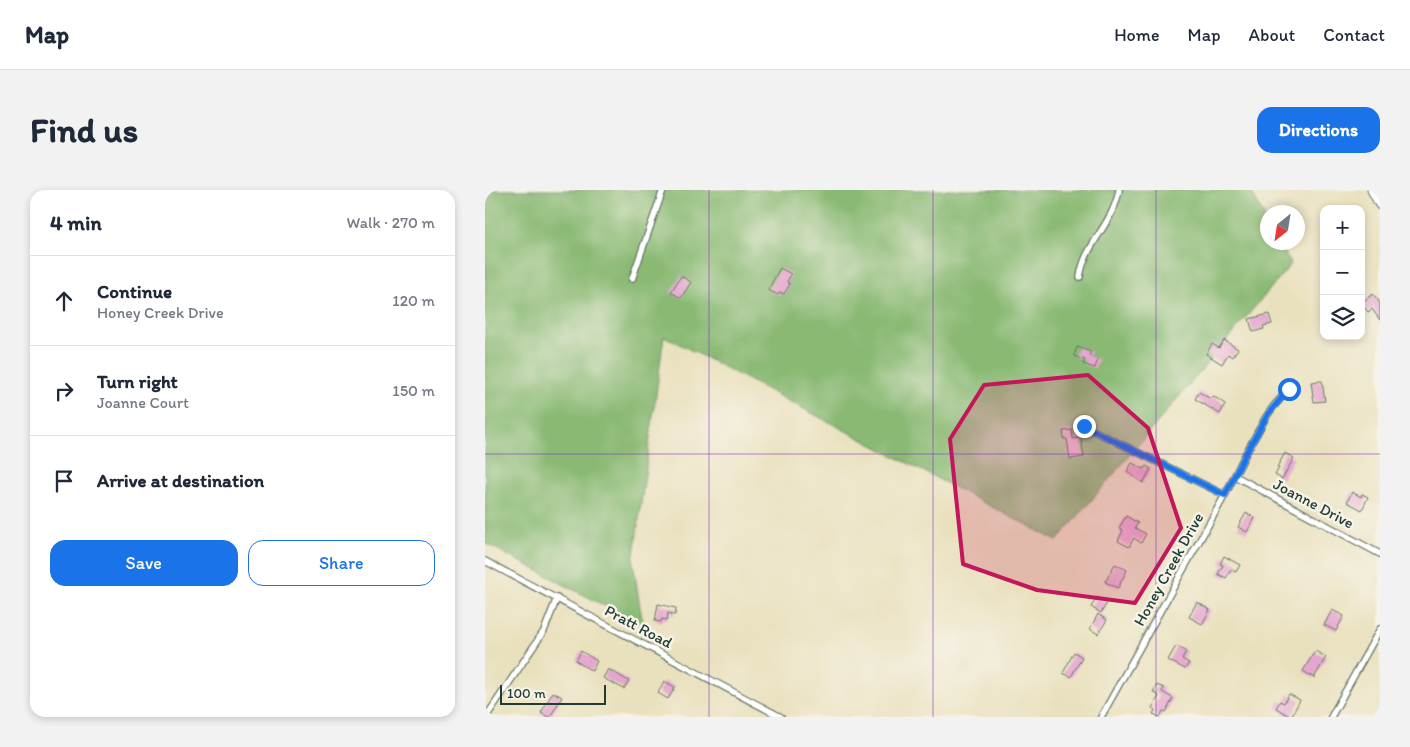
<!DOCTYPE html>
<html lang="en">
<head>
<meta charset="utf-8">
<style>
	body { margin:0; font-family:Itim,sans-serif; background:#f2f2f3; color:#1f2937 }
	.controls { position:absolute; right:15px; top:15px; display:grid; overflow:hidden; border-radius:10px; box-shadow:0 2px 8px #0003 }
	.controls button { width:45px; height:45px; display:grid; place-items:center; padding:0; border:0; border-bottom:1px solid #e0e1e3; background:#fff; color:#1f2937; font:25px sans-serif }
	.compass { position:absolute; left:775px; top:15px; width:45px; height:45px; border-radius:50%; background:#fff; box-shadow:0 2px 8px #0003; rotate:210deg }
	.scale { position:absolute; left:15px; bottom:12px; width:106px; box-sizing:border-box; padding-left:5px; border:2px solid #1f3d34; border-top:0; font-size:14px; line-height:18px; white-space:nowrap; color:#1f3d34; -webkit-text-stroke:4px #f7f3e8; paint-order:stroke }
	.stop { position:absolute; width:15px; height:15px; margin:-11px; border:4px solid #1a73e8; border-radius:50%; background:#fff }
	.stop.end { background:#1a73e8; border-color:#fff; box-shadow:0 1px 5px #0008 }
	.list { margin:0; padding:0; list-style:none }
	h2 { display:flex; justify-content:space-between; align-items:center; height:65px; margin:0; padding:0 20px; font-size:21px }
	h2 small { font-size:16px; font-weight:400; color:#747a83 }
	.list li { display:grid; grid-template-columns:32px 1fr auto; gap:15px; align-items:center; box-sizing:border-box; height:90px; padding:0 20px; border-top:1px solid #e0e1e3 }
	.list b { display:block; font-size:19px; white-space:nowrap }
	.list p { margin:0; font-size:16px; white-space:nowrap; color:#747a83 }
	.list em { font-size:16px; font-style:normal; color:#747a83 }
	.actions { display:flex; gap:10px; padding:15px 20px }
	.actions a { flex:1; padding:11px 0; border:1px solid #1a73e8; border-radius:15px; text-align:center; font-size:18px; color:#1a73e8 }
	.actions .main { background:#1a73e8; color:#fff }
	.icon { flex:none; width:28px; height:28px; fill:none; stroke:currentColor; stroke-width:2; stroke-linecap:round; stroke-linejoin:round }
	.map { position:relative; flex:none; width:895px; height:527px; overflow:hidden; border-radius:15px }
	header { display:flex; align-items:center; gap:30px; box-sizing:border-box; height:70px; padding:0 25px; background:#fff; border-bottom:1px solid #e0e1e3 }
	header strong { font-size:24px }
	nav { display:flex; gap:28px; margin-inline-start:auto; font-size:18px }
	.intro { display:flex; align-items:center; justify-content:space-between; box-sizing:border-box; height:120px; padding:0 30px }
	h1 { margin:0; font-size:35px }
	.button { padding:12px 22px; border-radius:15px; background:#1a73e8; color:#fff; font-size:18px; font-weight:700 }
	main { display:flex; gap:30px; padding:0 30px }
	aside { flex:1; background:#fff; border-radius:15px; box-shadow:0 2px 8px #0003 }
	.map>svg:first-child { display:block }
	.forest { fill:#89b973; stroke:#547b54 }
	.building { fill:#e6a5ce }
	.lines { fill:none; stroke-linecap:round; stroke-linejoin:round }
	.minor-casing { stroke:#667664; stroke-width:8 }
	.secondary-casing { stroke:#667664; stroke-width:11 }
	.minor { stroke:#fff; stroke-width:5.5 }
	.secondary { stroke:#fff; stroke-width:9 }
	.route { stroke:#1a73e8; stroke-width:6 }
	.marked { fill:#c2185b; fill-opacity:0.2; stroke:#c2185b; stroke-width:4; stroke-linejoin:round }
	.grid { fill:none; stroke:#7b2cbf; stroke-width:1; stroke-opacity:0.55 }
	.labels { text-anchor:middle; stroke-width:5; stroke-linejoin:round; paint-order:stroke }
	.street-label { font-size:16px; fill:#1f3d34; stroke:#f7f3e8 }
</style>
</head>
<body>
<header>
<strong>Map</strong>
<nav><a>Home</a><a>Map</a><a>About</a><a>Contact</a></nav>
</header>
<div class="intro"><h1>Find us</h1><a class="button">Directions</a></div>
<main>
<aside>
<h2>4 min<small>Walk · 270 m</small></h2>
<ul class="list">
<li><svg class="icon" aria-label="ahead" viewBox="0 0 24 24"><path d="M12 20V5M6 11l6-6 6 6"/></svg><div><b>Continue</b><p>Honey Creek Drive</p></div><em>120 m</em></li>
<li><svg class="icon" aria-label="right" viewBox="0 0 24 24"><path d="M7 20v-9h11M14 6l5 5-5 5"/></svg><div><b>Turn right</b><p>Joanne Court</p></div><em>150 m</em></li>
<li><svg class="icon" aria-label="arrive" viewBox="0 0 24 24"><path d="M6 21V4h12l-3 4 3 4H6"/></svg><div><b>Arrive at destination</b></div></li>
</ul>
<div class="actions"><a class="main">Save</a><a>Share</a></div>
</aside>
<div class="map">
<svg width="895" height="527" viewBox="0 0 895 527">
	<rect width="100%" height="100%" fill="#f7f3e8"/>
	<filter id="ink" filterUnits="userSpaceOnUse"><feTurbulence type="fractalNoise" baseFrequency=".02" numOctaves="2"/><feDisplacementMap in="SourceGraphic" scale="10" xChannelSelector="R" yChannelSelector="G"/><feConvolveMatrix kernelMatrix="1 2 1 2 8 2 1 2 1" color-interpolation-filters="sRGB"/></filter>
	<filter id="wash" filterUnits="userSpaceOnUse"><feTurbulence type="fractalNoise" baseFrequency=".0096" numOctaves="4" result="noise"/><feDisplacementMap in="SourceGraphic" scale="20" xChannelSelector="R" yChannelSelector="G"/><feGaussianBlur stdDeviation="1.12" result="paint"/><feColorMatrix in="noise" values="0 0 0 0 0 0 0 0 0 0 0 0 0 0 0 0 0 1.4 0 .05"/><feComposite in="paint" operator="in"/></filter>
	<g filter="url(#wash)">
		<rect width="100%" height="100%" fill="#e9e1be"/>
		<path class="forest" d="M0 0H765L782 31V52L794 53 806 74 572 351 179 146 148 372 158 436 0 353Z"/>
		<g id="blocks">
			<path class="building" d="M295 78 306 84 302 92 305 94 299 104 295 102 293 105 283 100Z
				M196 86 206 92 196 108 186 102Z
				M888 104 895 113V130L887 119 883 122 876 113Z
				M784 124 787 134 778 136 779 139 768 142 764 129Z
				M739 150 753 159 747 167 743 164 737 174 721 164 727 154 734 158Z
				M592 157 606 162 604 166 613 169 610 178 598 174 600 170 589 166Z
				M837 191 840 211 829 212 826 192Z
				M714 202 726 209 728 206 740 214 735 224 710 209Z
				M587 240 588 249 596 247 599 267 585 269 582 249H579L578 241Z
				M800 263 809 268 797 289 790 285 794 278 792 277Z
				M647 273 659 279 661 276 666 279 658 293 642 282Z
				M867 302 876 307 877 304 883 307 877 320 862 312Z
				M761 323 770 328 762 342 753 337Z
				M641 326 653 333 650 338 661 344 656 353 649 348 644 357 633 351 638 340 634 338Z
				M739 366 755 375 751 382 746 380 741 388 733 384 738 375 735 374Z
				M630 374 642 380 633 398 620 392Z
				M612 407 622 413 616 423 606 417Z
				M712 412 725 420 717 434 704 427Z
				M173 414 191 418 190 425 183 423 182 430 177 429 176 432 170 431Z
				M847 420 859 426 851 441 839 435Z
				M613 424 622 430 613 444 605 439Z
				M691 456 701 461 697 469 704 473 700 479 683 470Z
				M96 461 112 471 107 481 91 471Z
				M830 461 841 467 829 488 818 481Z
				M589 462 597 467 586 487 578 483Z
				M123 479 144 491 139 499 118 488Z
				M179 491 190 497 183 509 173 503Z
				M672 495 679 498 677 502 688 508 681 522 678 521 675 527 668 524 670 520 667 518 674 506 668 502Z
				M68 502 77 507 65 527H63L56 523Z
				M804 504 815 510 806 527 791 518 795 511 799 513Z"/>
		</g>
	</g>
	<g filter="url(#ink)">
		<use href="#blocks" fill-opacity="0" stroke="#667664" stroke-width="1"/>
		<g class="lines">
			<g class="minor-casing">
				<path id="minor" d="M595 87C599 55 629 33 634 0
					M147 89 178 0
					M599 236 740 305
					M750 286 895 364
					M0 371 296 527
					M1 527 59 441 72 408
					M616 527 740 305 760 265 781 227 788 217 807 196
					M846 527 895 439"/>
			</g>
			<g class="secondary-casing">
				<path id="secondary" d="M887 0 895 15"/>
			</g>
			<use href="#minor" class="minor"/>
			<use href="#secondary" class="secondary"/>
		</g>
	</g>
	<g class="lines" filter="url(#ink)">
		<path class="route" d="M599 236 740 305 760 265 783 224 804 199"/>
	</g>
	<path class="marked" d="M603 185 663 238 696 338 650 413 552 400 478 374 465 249 499 195Z"/>
	<path class="grid" d="M224 0V527M448 0V527M671 0V527M0 264H895"/>
	<g class="labels">
		<g class="street-label">
			<text transform="translate(829 313) rotate(28)" y="6">Joanne Drive</text>
			<text transform="translate(683 379) rotate(-61)" y="6">Honey Creek Drive</text>
			<text transform="translate(154 436) rotate(28)" y="6">Pratt Road</text>
		</g>
	</g>
</svg>
<div class="controls">
<button>+</button>
<button>−</button>
<button><svg class="icon" aria-label="layers" viewBox="0 0 24 24"><path d="M12 4l9 5-9 5-9-5zM3 14l9 5 9-5"/></svg></button>
</div>
<svg class="compass" viewBox="-18 -18 36 36"><path d="M0-13l5 13h-10z" fill="#e53935"/><path d="M0 13l5-13h-10z" fill="#747a83"/></svg>
<div class="scale">100 m</div>
<div class="stop" style="left:804px;top:199px"></div>
<div class="stop end" style="left:599px;top:236px"></div>
</div>
</main>
</body>
</html>
